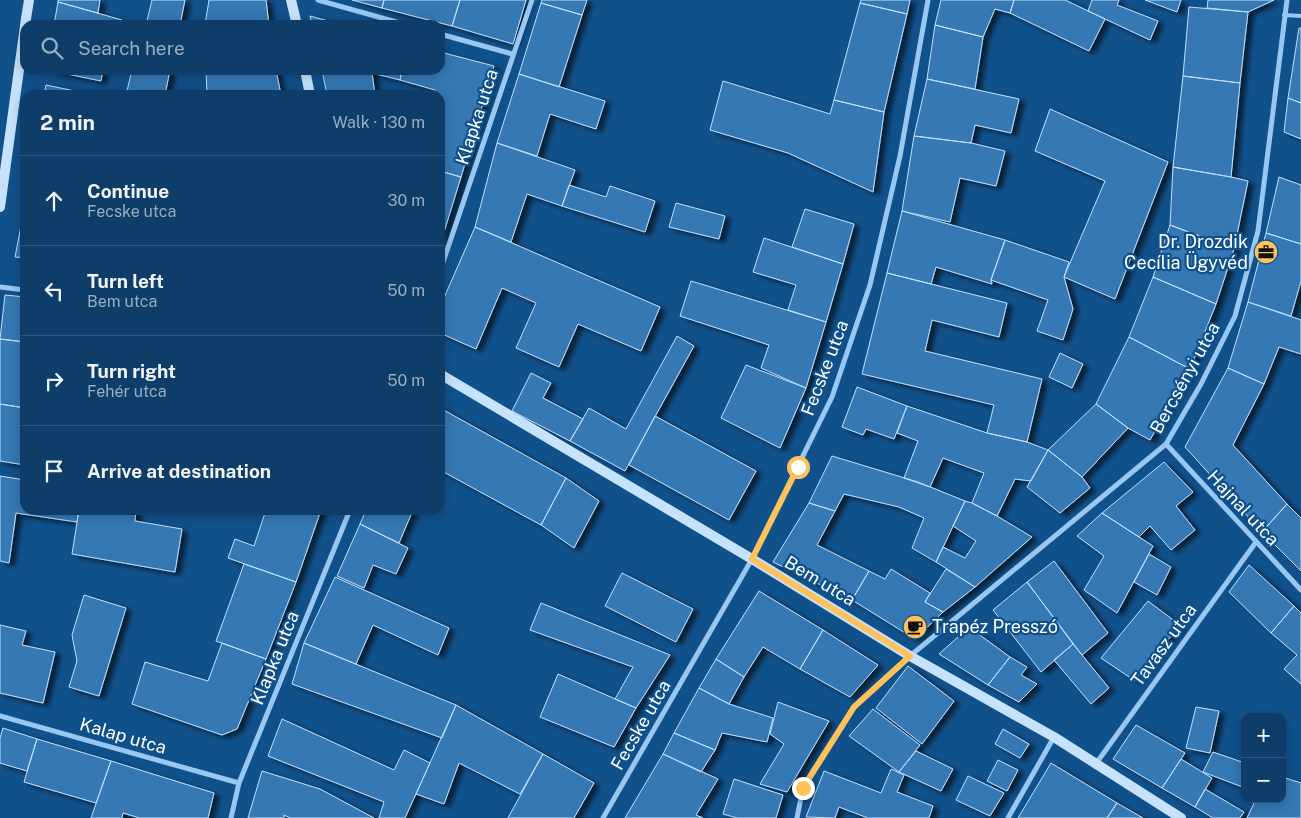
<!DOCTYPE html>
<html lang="en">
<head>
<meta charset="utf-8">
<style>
	body { margin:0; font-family:"Public Sans",sans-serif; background:#1b4871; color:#f1f3f6 }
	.controls { position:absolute; right:15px; bottom:15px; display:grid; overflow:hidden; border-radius:10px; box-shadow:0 2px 12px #0003 }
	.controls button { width:45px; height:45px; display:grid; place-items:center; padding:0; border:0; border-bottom:1px solid #2d567c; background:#0d3d68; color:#f1f3f6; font:25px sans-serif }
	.stop { position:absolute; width:15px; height:15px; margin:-11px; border:4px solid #ffc159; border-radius:50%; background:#fff }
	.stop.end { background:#ffc159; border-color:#fff; box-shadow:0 1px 5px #0008 }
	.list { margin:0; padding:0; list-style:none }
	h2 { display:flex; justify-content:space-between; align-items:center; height:65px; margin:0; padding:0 20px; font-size:21px }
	h2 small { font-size:16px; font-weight:400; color:#9aaec0 }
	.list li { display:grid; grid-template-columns:32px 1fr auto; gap:15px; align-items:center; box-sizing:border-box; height:90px; padding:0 20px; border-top:1px solid #2d567c }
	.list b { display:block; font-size:19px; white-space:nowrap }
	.list p { margin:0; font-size:16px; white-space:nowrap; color:#9aaec0 }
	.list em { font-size:16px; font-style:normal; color:#9aaec0 }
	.icon { flex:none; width:28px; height:28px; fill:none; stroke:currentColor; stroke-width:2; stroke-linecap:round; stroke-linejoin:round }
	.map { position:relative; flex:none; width:1301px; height:818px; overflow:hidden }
	.search { position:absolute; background:#0d3d68; box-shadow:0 2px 12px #0003; left:20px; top:20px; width:425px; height:55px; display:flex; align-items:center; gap:12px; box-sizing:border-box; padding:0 18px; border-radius:15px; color:#9aaec0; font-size:19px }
	.panel { position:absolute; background:#0d3d68; box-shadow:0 2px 12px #0003; left:20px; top:90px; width:425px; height:425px; border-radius:15px }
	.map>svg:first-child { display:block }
	.building { fill:#3578b3; stroke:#bfe0fd; filter:url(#shadow) }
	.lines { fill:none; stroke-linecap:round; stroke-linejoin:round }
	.lane { stroke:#98c8f1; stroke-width:4 }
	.street { stroke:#98c8f1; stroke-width:5 }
	.secondary { stroke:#c7e2fc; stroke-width:10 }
	.route { stroke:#ffc159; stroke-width:6 }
	.labels { text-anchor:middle; stroke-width:4.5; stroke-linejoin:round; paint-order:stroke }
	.street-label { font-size:18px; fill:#fff; stroke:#11518b }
	.poi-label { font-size:18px; fill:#fff; stroke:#11518b; text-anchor:end }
</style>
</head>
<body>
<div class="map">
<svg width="1301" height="818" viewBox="0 0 1301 818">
	<defs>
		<filter id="shadow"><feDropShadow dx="5.5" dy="3" stdDeviation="2.5" flood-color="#0009"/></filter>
	</defs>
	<rect width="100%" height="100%" fill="#11518b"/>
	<path class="building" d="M58 0H100L98 13 58 2Z
		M152 0H185L180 25H146Z
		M209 0H266L269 25H205Z
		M352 0H384L382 8Z
		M384 0H460L452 26 382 8Z
		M460 0H526L513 44 452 26Z
		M542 0H587L582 15 541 3Z
		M861 0H910L907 14 860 3Z
		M941 0H1014L1010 13 995 9 983 37 935 25Z
		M1014 0H1065L1105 19 1089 51 1010 13Z
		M1092 0H1119L1117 5 1158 21 1150 40 1088 11Z
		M1145 0H1181L1177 12Z
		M1208 0H1274L1248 12 1207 8Z
		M58 2 122 20 121 25H54Z
		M541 3 582 15 559 87 519 74Z
		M860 3 907 14 884 112 834 100Z
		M1189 7 1248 12 1240 83 1183 76Z
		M310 16 343 25H312Z
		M935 25 983 37 975 89 927 79Z
		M1299 28H1301V103L1288 98Z
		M440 52 494 66 461 177 440 171V95H434L435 90 400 80 402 70H440Z
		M48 70H103L101 81Z
		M132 70H170L165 95H126Z
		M206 70H276L281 95H207Z
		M322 70H402L400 80 372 73 375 95H327Z
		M519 74 605 101 596 129 550 114 537 156 497 143Z
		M1183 76 1240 83 1231 177 1173 167Z
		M927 79 1019 99 1011 133 975 125 971 143 914 136Z
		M723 81 830 114 834 100 884 112 873 192 788 153 710 130Z
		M46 85 94 95H44Z
		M1288 98 1301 103V139L1284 132Z
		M1050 109 1168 162 1115 299 1064 277 1105 181 1035 151Z
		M914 136 971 143 1005 151 996 186 960 178 950 222 902 211Z
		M497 143 575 170 562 206 527 194 511 242 475 227Z
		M1173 167 1231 177 1248 181 1234 249 1170 225Z
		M440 171 461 177 440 245Z
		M1279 177 1301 185V244L1266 233Z
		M569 185 606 197 610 186 655 201 645 232 562 206Z
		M676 203 725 216 719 239 669 227Z
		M25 205V258L15 257Z
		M805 209 854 224 843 264 792 247Z
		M902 211 1005 240 991 280 992 284 936 267 931 284 887 273Z
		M1170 225 1234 249 1216 304 1153 277Z
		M475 227 660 307 641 351 578 324 559 367 516 348 536 303 502 288 476 349 440 333V307Z
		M1266 233 1301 244V281L1291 316 1248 302Z
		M764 238 843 264 826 322 788 310 796 285 753 272Z
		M1005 240 1069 262 1064 277 1073 309 1063 340 1037 331 1048 300 991 280Z
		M887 273 1007 303 999 337 932 320 925 351 1042 379 1027 442 987 433 994 405 862 374Z
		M1153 277 1216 304 1190 369 1129 337Z
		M691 281 826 322 806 388 761 368 769 345 680 316Z
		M5 295 25 297V342L0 339Z
		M1248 302 1301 320V354L1279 347 1264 384 1228 368Z
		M677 336 694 346 625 471 570 441 589 408 626 429Z
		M1129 337 1190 369 1150 440 1128 428 1096 404Z
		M0 339 25 342V408L0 404Z
		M1060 353 1083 364 1072 388 1049 377Z
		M746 365 806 388 780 448 721 418Z
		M1228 368 1264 384 1233 445 1287 504 1262 532 1185 447Z
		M531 373 551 383 543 398 583 419 570 441 512 411Z
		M857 387 907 406 894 439 866 429 863 435 842 427Z
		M0 404 25 408V465L0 461Z
		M1096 404 1128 428 1082 477 1048 450Z
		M907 406 987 433 1027 442 1048 450 1031 481 1015 479 997 516 972 503 984 473 943 458 930 487 904 478 918 441 897 433Z
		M440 408 566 478 541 525 440 470Z
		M655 416 756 471 729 520 629 465Z
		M1048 450 1082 477 1090 488 1060 513 1027 487Z
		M832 456 918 482 965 501 936 562 912 548 924 518 899 507 844 494 835 511 809 503Z
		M1164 462 1193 492 1176 506 1195 530 1171 550 1150 526 1139 537 1102 513Z
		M0 476 25 480V510H79L77 522 16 513 9 563 0 561Z
		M566 478 599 501 574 548 541 525Z
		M965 501 972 503 997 516 1032 537 975 587 936 562 943 547 965 558 976 541 953 526Z
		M809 503 835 511 817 545 869 571 852 600 773 562Z
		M1287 504 1301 518V571L1262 532Z
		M79 510 99 512 100 510H136L135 521 182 529 175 572 72 554Z
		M266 510H321L296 582 228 558 235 539 254 546Z
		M366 510H413L399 543 360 524Z
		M1102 513 1153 546 1117 613 1084 590 1104 556 1077 536Z
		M360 524 408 548 396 574 373 565 364 588 337 576Z
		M1149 554 1171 567 1157 595 1134 582Z
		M1054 561 1108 633 1082 655 1027 582Z
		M244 564 296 582 266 659 216 641Z
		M1249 565 1294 606 1271 633 1229 592Z
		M891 569 930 593 925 602 943 612 915 639 852 600 869 571 885 579Z
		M946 569 975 587 943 612 925 602Z
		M622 573 693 609 676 642 605 606Z
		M335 577 449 628 438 655 373 625 356 664 304 643Z
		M1027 582 1073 644 1041 672 993 610Z
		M759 591 823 630 800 669 763 647 744 677 716 659Z
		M84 595 126 608 99 696 69 687 77 661 72 635Z
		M1148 601 1180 625 1135 681 1101 658Z
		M541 603 670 655 636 708 615 699 633 667 530 630Z
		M1294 606 1301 613V684L1284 669 1297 655 1271 633Z
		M0 625 26 631 22 645 55 652 43 703 0 693Z
		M969 627 1010 657 988 685 939 654Z
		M823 630 878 665 850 697 800 669Z
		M222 643 266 659 237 729 222 735 132 704 145 662 208 681Z
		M304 643 456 705 442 738 292 684Z
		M1073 644 1109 688 1091 704 1054 660Z
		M1010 657 1027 667 1021 675 1037 684 1019 702 988 685Z
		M716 659 744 677 729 704 699 688Z
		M908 666 954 701 922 744 876 708Z
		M558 674 636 708 614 747 540 717Z
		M699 688 729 704 773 718 767 742 722 733 715 750 674 733Z
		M778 702 829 721 787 792 760 784 784 744 770 734Z
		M456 705 543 754 520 794 459 763 444 804 416 794Z
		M1196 707 1219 711 1210 753 1186 748Z
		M873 709 920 745 899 772 849 736Z
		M282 719 394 770 404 750 430 763 405 818H379L384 802 268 756Z
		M1136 725 1185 753 1162 788 1113 759Z
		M3 728 37 739 27 771 0 763V738Z
		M1003 729 1029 744 1020 758 995 744Z
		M674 733 715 750 701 772 663 754Z
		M37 739 111 761 96 803 24 782Z
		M916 751 953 769 941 791 899 772Z
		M1213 752 1245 763V788L1203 772Z
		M543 754 594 783 574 818H508Z
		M663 754 718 779 696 815 703 818H625Z
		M1181 759 1212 778 1195 807 1162 788Z
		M998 760 1018 770 1007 791 987 781Z
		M111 761 214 793 208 818H140L123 813 122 818H91Z
		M1051 763 1117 803 1107 818H1018Z
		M891 769 904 775 897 792 933 806 929 818H868L839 807 835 818 806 817 824 771 881 793Z
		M262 771 320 789 374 818H290L284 815V818H248Z
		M968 776 1004 793 990 816 956 800Z
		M1282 777 1301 783V818H1247L1256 799H1282Z
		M734 779 783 795 776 818H737L723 814Z
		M1205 789 1244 812 1240 818H1213L1195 807Z
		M1117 803 1143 818H1107Z"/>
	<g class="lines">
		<path class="lane" d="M1284 15 1301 16"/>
		<path class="street" d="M318 0 407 25
			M440 34 512 54
			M440 271 532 0
			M0 287 25 290
			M1166 444 1301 590
			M0 716 239 783
			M1095 765 1256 542
			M231 818 239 783 350 510
			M603 818 752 559 832 397 870 285 900 156 928 0
			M797 818 803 787 854 707 910 656 1166 444 1201 384 1235 316 1258 231 1287 0
			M1008 818 1054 737"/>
		<path class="secondary" d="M291 0 297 25
			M25 25 29 0
			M305 70 310 95
			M0 207 25 26
			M440 374 752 559 910 656 1054 737 1181 818"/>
	</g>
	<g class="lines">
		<path class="route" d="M798 467 752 559 910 656 854 707 803 788"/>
	</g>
	<defs>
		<g id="office-disc" transform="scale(1.25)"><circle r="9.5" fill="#ffc159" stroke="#11518b"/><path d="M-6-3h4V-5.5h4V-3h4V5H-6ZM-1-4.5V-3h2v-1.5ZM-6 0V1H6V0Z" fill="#111"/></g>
		<g id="cafe-disc" transform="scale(1.25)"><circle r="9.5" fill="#ffc159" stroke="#11518b"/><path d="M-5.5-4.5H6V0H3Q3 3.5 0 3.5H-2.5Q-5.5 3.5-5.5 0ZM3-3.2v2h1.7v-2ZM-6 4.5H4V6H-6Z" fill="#111"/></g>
	</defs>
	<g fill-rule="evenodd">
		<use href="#office-disc" x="1266" y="252"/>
		<use href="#cafe-disc" x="915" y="627"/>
	</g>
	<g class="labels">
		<g class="street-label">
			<text transform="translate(477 117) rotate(-72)" y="6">Klapka utca</text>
			<text transform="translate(825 368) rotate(-69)" y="6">Fecske utca</text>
			<text transform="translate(1185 378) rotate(-61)" y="6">Bercsényi utca</text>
			<text transform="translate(1243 508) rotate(47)" y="6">Hajnal utca</text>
			<text transform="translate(820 581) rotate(31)" y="6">Bem utca</text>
			<text transform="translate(1164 645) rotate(-54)" y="6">Tavasz utca</text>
			<text transform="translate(275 658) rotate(-68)" y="6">Klapka utca</text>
			<text transform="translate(641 725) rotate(-60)" y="6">Fecske utca</text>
			<text transform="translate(123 736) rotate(16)" y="6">Kalap utca</text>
		</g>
		<g class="poi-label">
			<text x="1248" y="248">Dr. Drozdik<tspan x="1248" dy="21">Cecília Ügyvéd</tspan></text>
			<text x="932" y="633" text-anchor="start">Trapéz Presszó</text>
		</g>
	</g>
</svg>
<div class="controls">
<button>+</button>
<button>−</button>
</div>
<div class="stop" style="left:798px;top:467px"></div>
<div class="stop end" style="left:803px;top:788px"></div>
<div class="search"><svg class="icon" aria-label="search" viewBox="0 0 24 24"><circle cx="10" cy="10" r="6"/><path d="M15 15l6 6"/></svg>Search here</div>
<section class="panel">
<h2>2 min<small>Walk · 130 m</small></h2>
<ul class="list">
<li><svg class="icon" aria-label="ahead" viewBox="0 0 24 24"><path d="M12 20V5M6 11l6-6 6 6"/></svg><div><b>Continue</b><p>Fecske utca</p></div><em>30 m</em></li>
<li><svg class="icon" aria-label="left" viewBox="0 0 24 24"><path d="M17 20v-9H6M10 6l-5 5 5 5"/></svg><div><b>Turn left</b><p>Bem utca</p></div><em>50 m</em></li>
<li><svg class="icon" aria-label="right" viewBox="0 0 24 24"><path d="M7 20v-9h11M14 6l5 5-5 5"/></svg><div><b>Turn right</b><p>Fehér utca</p></div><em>50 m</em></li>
<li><svg class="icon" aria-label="arrive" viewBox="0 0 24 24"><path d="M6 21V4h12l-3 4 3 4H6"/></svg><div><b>Arrive at destination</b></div></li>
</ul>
</section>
</div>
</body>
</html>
